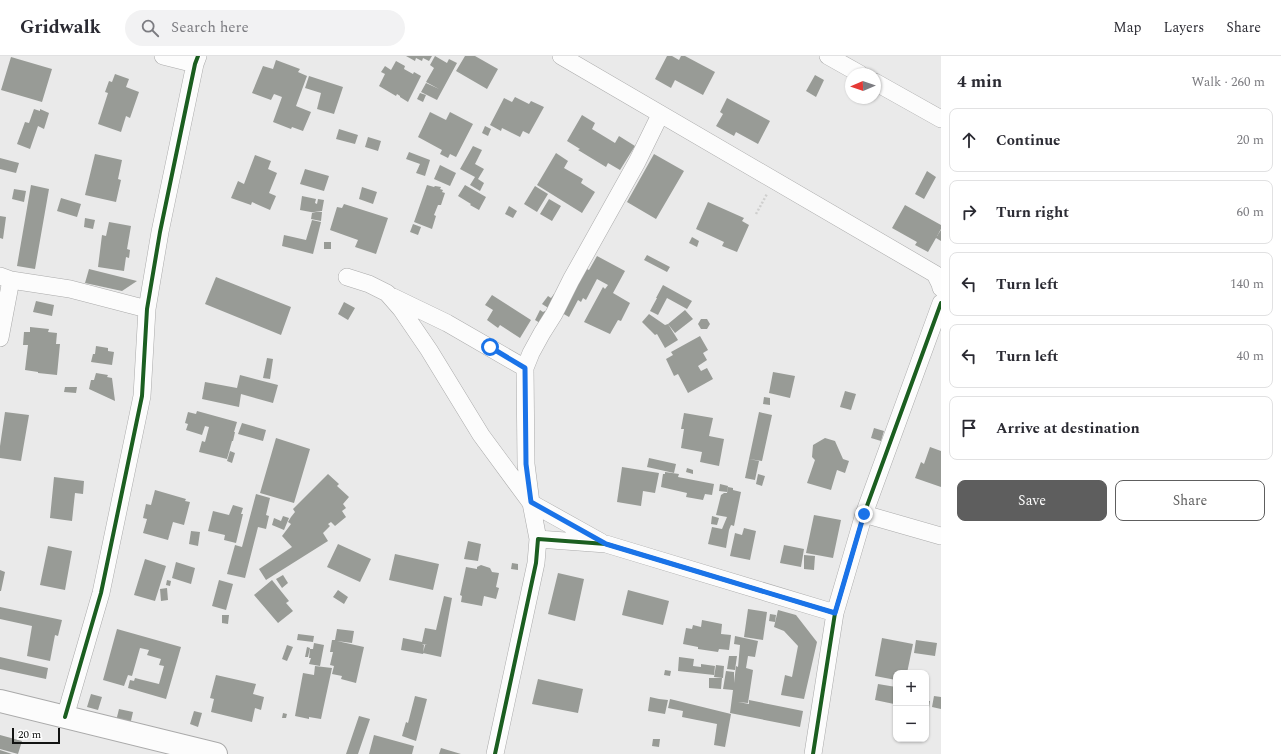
<!DOCTYPE html>
<html lang="en">
<head>
<meta charset="utf-8">
<style>
	body { margin:0; font-family:Spectral,serif; background:#f2f2f3; color:#2b2b33 }
	.controls { position:absolute; right:12px; bottom:12px; display:grid; overflow:hidden; border-radius:8px; box-shadow:0 1px 3px #0004 }
	.controls button { width:36px; height:36px; display:grid; place-items:center; padding:0; border:0; border-bottom:1px solid #e1e1e2; background:#fff; color:#2b2b33; font:20px sans-serif }
	.compass { position:absolute; left:845px; top:12px; width:36px; height:36px; border-radius:50%; background:#fff; box-shadow:0 1px 3px #0004; rotate:268deg }
	.scale { position:absolute; left:12px; bottom:10px; width:48px; box-sizing:border-box; padding-left:4px; border:2px solid #121312; border-top:0; font-size:11px; line-height:14px; white-space:nowrap; color:#121312; -webkit-text-stroke:3px #fff; paint-order:stroke }
	.stop { position:absolute; width:12px; height:12px; margin:-9px; border:3px solid #1a73e8; border-radius:50%; background:#fff }
	.stop.end { background:#1a73e8; border-color:#fff; box-shadow:0 1px 4px #0008 }
	.list { margin:0; padding:0; list-style:none }
	h2 { display:flex; justify-content:space-between; align-items:center; height:52px; margin:0; padding:0 16px; font-size:17px }
	h2 small { font-size:13px; font-weight:400; color:#7c7c81 }
	.list li { display:grid; grid-template-columns:26px 1fr auto; gap:12px; align-items:center; box-sizing:border-box; height:64px; margin:0 8px 8px; padding:0 8px; border:1px solid #e1e1e2; border-radius:8px }
	.list b { display:block; font-size:15px; white-space:nowrap }
	.list em { font-size:13px; font-style:normal; color:#7c7c81 }
	.actions { display:flex; gap:8px; padding:12px 16px }
	.actions a { flex:1; padding:9px 0; border:1px solid #5e5e5e; border-radius:8px; text-align:center; font-size:14px; color:#5e5e5e }
	.actions .main { background:#5e5e5e; color:#fff }
	.icon { flex:none; width:22px; height:22px; fill:none; stroke:currentColor; stroke-width:2; stroke-linecap:round; stroke-linejoin:round }
	.map { position:relative; flex:none; width:941px; height:698px; overflow:hidden }
	header { display:flex; align-items:center; gap:24px; box-sizing:border-box; height:56px; padding:0 20px; background:#fff; border-bottom:1px solid #e1e1e2 }
	header strong { font-size:19px }
	nav { display:flex; gap:22px; margin-inline-start:auto; font-size:14px }
	.search { width:280px; height:36px; background:#f2f2f3; display:flex; align-items:center; gap:10px; box-sizing:border-box; padding:0 14px; border-radius:22px; color:#7c7c81; font-size:15px }
	main { display:flex }
	aside { flex:1; background:#fff }
	.map>svg:first-child { display:block }
	.building { fill:#989b96 }
	.lines { fill:none; stroke-linecap:round; stroke-linejoin:round }
	.street-casing { stroke:#aaa; stroke-width:18 }
	.secondary-casing { stroke:#aaa; stroke-width:24 }
	.path { stroke:#cfcfce; stroke-width:2.5; stroke-dasharray:2 2; stroke-linecap:butt }
	.street { stroke:#fcfcfc; stroke-width:17 }
	.secondary { stroke:#fcfcfc; stroke-width:22 }
	.cycleway-casing { stroke:#fff; stroke-width:6 }
	.cycleway { stroke:#1b5e20; stroke-width:4 }
	.route { stroke:#1a73e8; stroke-width:5 }
</style>
</head>
<body>
<header>
<strong>Gridwalk</strong>
<div class="search"><svg class="icon" aria-label="search" viewBox="0 0 24 24"><circle cx="10" cy="10" r="6"/><path d="M15 15l6 6"/></svg>Search here</div>
<nav><a>Map</a><a>Layers</a><a>Share</a></nav>
</header>
<main>
<div class="map">
<svg width="941" height="698" viewBox="0 0 941 698">
	<rect width="100%" height="100%" fill="#eaeaea"/>
	<path class="building" d="M406 0H432L429 5 423 2 422 5 416 2 415 5Z
		M435 0 447 7 449 3 457 7 437 44 421 36 426 27 439 33 426 26 434 12 430 9Z
		M465 0H475L498 13 487 33 456 15Z
		M667 0H672L679 4 681 0H685L715 16 703 39 675 24 671 32 655 23Z
		M11 1 52 13 42 46 1 34Z
		M276 4 300 13 298 16 307 20 296 50 311 56 303 75 292 71 291 73 273 66 282 41 274 38 271 44 252 37 263 10 273 13Z
		M396 5 405 10 404 13 413 18 414 16 421 20 408 46 400 41V40L397 38 396 40 379 30 385 18 381 16 385 10 391 14Z
		M115 18 129 23 126 31 139 36 130 62 126 60 121 76 98 68 108 37 105 36 109 25 112 26Z
		M815 19 824 24 816 41 806 35Z
		M309 20 343 31 334 58 317 53 321 37 305 32Z
		M420 37 426 39 423 46 417 43Z
		M515 41 529 48 531 45 544 51 529 78 523 75 520 81 502 72 501 75 490 69 504 42 512 46Z
		M727 42 770 65 758 88 736 76 734 80 716 70 723 58 720 56Z
		M34 53 40 55V53L49 57 44 73 38 70 30 93 17 88 25 66 29 67Z
		M430 56 446 64 450 56 473 68 456 101 450 98 448 102 440 98 442 94 418 81Z
		M582 59 595 67 592 73 615 87 619 80 635 90 620 114 608 107 606 111 578 94 580 93 567 85Z
		M485 70 491 73 488 80 482 77Z
		M339 73 358 79 355 88 336 83Z
		M368 81 381 85 378 95 365 91Z
		M473 90 482 94 475 108 484 113 478 123 484 127 480 135 470 129 475 121 460 113Z
		M409 96 430 104 425 120 416 117 420 108 406 103Z
		M556 97 568 105 564 112 583 123 581 127 595 136 582 157 537 129Z
		M95 98 122 104 118 123 121 124 116 146 85 139Z
		M654 98 684 115 656 163 627 146Z
		M255 99 271 105 268 113 277 117 269 137 276 140 270 154 252 146 251 149 231 142 238 125 244 128Z
		M0 102 19 107 16 117 0 113Z
		M440 109 456 117 450 130 434 123Z
		M305 113 329 120 324 135 300 128Z
		M927 115 936 121 924 143 915 138Z
		M31 129 49 133 35 213 17 210Z
		M427 129 434 131 435 130 441 131 440 133 443 134 442 136 445 137 441 149H438L434 159 436 160 432 173 414 166Z
		M465 129 486 141 479 154 470 149 471 148 458 140Z
		M535 130 548 138 537 156 524 148Z
		M362 131 377 136 373 148 359 143Z
		M14 133 26 135 24 146 12 143Z
		M302 140 316 143 315 147 317 148 318 143 324 144 322 155H314L322 156 321 165 311 163 312 157H316L300 154Z
		M61 142 81 148 77 161 57 155Z
		M549 143 561 150 552 165 540 158Z
		M708 146 744 162 742 165 749 169 737 196 722 190 724 186 696 173Z
		M344 148 388 162 376 198 355 191 358 184 330 174 337 151 342 152Z
		M905 149 941 169V173L937 180 941 174V185L936 182 928 196 915 189 917 186 892 172Z
		M509 150 517 155 513 162 505 158Z
		M0 160 6 161 3 183 0 182Z
		M85 162 95 164 93 173 84 171Z
		M312 164 321 166 313 198 282 190 284 179 306 184Z
		M109 166 131 170 127 193 130 194 129 202 126 201 124 215 98 211 102 179 106 180Z
		M413 168 421 171 418 179 410 176Z
		M692 181 699 185 697 191 689 187Z
		M324 186H331V193H324Z
		M647 199 670 211 667 216 644 204Z
		M597 200 625 215 613 237 630 247 621 265 618 264 610 278 584 266 603 231 605 233 608 229 597 223 586 244 583 242 581 246 578 244 569 261 562 257 583 211 589 214Z
		M89 213 137 225 122 235 85 227Z
		M216 221 291 251 281 279 205 248Z
		M663 229 692 245 687 253 667 242 658 259 650 255 657 242H656Z
		M554 238 558 240 550 253 542 248 548 240 551 242Z
		M492 239 531 264 520 282 500 269 498 272 487 264 493 254 485 249Z
		M36 245 54 249 52 260 33 256Z
		M344 246 355 252 348 264 338 258Z
		M540 254 543 256 545 255 549 258 540 267 535 264Z
		M685 254 693 263 675 277 668 268Z
		M649 258 665 269 668 268 678 284 665 292 657 278 655 279 642 266Z
		M701 263H707L710 268 707 273H701L698 268Z
		M30 271 49 273 48 276 57 277 56 288H60L57 319 38 317V316L25 314 28 289H23L24 276H30Z
		M700 280 708 294 703 297 707 304 698 310 701 315 707 312 713 323 688 337 678 318 674 320 666 303 673 299 671 296Z
		M96 290 108 292V295L114 296 112 309 91 306 93 298H95Z
		M267 302 273 303 270 323 263 322Z
		M773 316 795 320 790 342 769 337Z
		M96 317 108 319 107 321 112 322 115 345 89 333 91 324H94Z
		M240 319 278 329 273 347 241 338 239 351 202 343 205 326 237 332Z
		M65 331H77L76 337 64 336Z
		M845 335 856 338 851 354 840 351Z
		M764 341 770 342V349L763 348Z
		M197 355 237 366 234 376H235L233 385H232L227 403 199 396 202 385 205 386 209 371 205 370 202 379 186 374 188 368 185 367 188 356 196 358Z
		M5 356 29 359 21 405 0 402V390Z
		M759 356 772 359 762 405 749 403Z
		M684 357 713 362 709 380 724 383 719 410 700 406 702 396 681 392 684 373H681Z
		M242 367 266 374 263 385 238 378Z
		M874 372 884 375 881 385 871 382Z
		M276 382 310 393 294 447 260 437Z
		M825 382 835 385 843 403 849 405 845 417 837 414 831 434 807 427 815 404 812 401 813 389Z
		M930 391 941 395V431L915 422 921 406 924 408Z
		M230 395 235 397 232 407 227 405Z
		M649 402 676 408 674 417 647 411Z
		M749 403 759 405 755 424 745 422Z
		M622 411 659 417 655 437 643 435 641 450 617 446Z
		M687 412 693 414V418L686 416Z
		M665 416 679 418 678 421 714 428 712 439 705 438 703 444 686 441 687 437 661 431 663 418H665Z
		M328 418 339 428 337 430 349 441 343 448 346 452 342 455 346 461 335 470 331 466 328 468 330 470 323 477 328 485 266 524 259 513 292 491 282 480 291 468 288 466 291 461 295 456 293 453Z
		M758 418 765 420 762 430 756 428Z
		M54 421 84 425 83 438 75 437 72 465 50 462Z
		M720 428 728 430 727 436 719 435Z
		M728 431 733 432V434L741 436 734 470 731 469 729 474 726 492 708 488 712 471 722 473 727 461 716 459 721 439 724 437H727Z
		M155 434 186 443 185 445 190 446 184 469 173 466 168 484 143 477 147 463 143 462 146 448 151 449Z
		M256 438 270 442 266 459 269 460 266 473 258 471 245 522 227 518 235 489 242 491Z
		M233 449 243 452 241 458H243L236 487 224 484 225 479 208 475 213 455 229 459Z
		M814 459 841 464 833 502 806 497Z
		M283 460 289 462 284 474 272 469 274 462 281 465Z
		M712 460 719 462 717 469 711 468Z
		M744 472 756 475 750 504 730 500 735 477 742 479Z
		M191 475 200 476 198 490 189 488Z
		M468 485 481 488 478 505 464 503Z
		M338 488 371 503 360 526 327 511Z
		M784 489 804 493 801 511 780 507Z
		M48 490 72 495 65 534 40 529Z
		M395 498 439 508 433 534 389 524Z
		M804 499 815 500 814 514 804 513Z
		M145 503 166 510 155 545 134 539Z
		M176 506 195 512 191 528 172 522Z
		M512 507 518 508V514L511 513Z
		M481 509 490 512 492 516 499 517 496 531 499 532 496 543 484 540 482 550 461 546 462 540 460 539 466 511 477 513V511Z
		M0 514 5 516 1 535H0Z
		M558 517 584 523 575 565 548 558Z
		M283 519 288 527 282 532 276 523Z
		M167 524 171 525 170 530 166 529Z
		M219 524 233 528 226 554 212 550Z
		M272 524 289 545 286 547 293 555 278 567 254 539Z
		M167 532 168 544 161 545 160 533Z
		M338 534 348 541 344 548 333 541Z
		M628 534 669 545 663 569 622 559Z
		M444 540 452 542 441 601 423 597 425 589H427L422 588 424 589 423 598 401 594 403 582 422 586 425 572 436 574Z
		M0 551 62 564 58 580 55 579 50 605 27 600 32 570 0 563Z
		M748 553 767 556 763 584 744 581Z
		M778 554 796 559 817 586 804 643 781 639 785 619 792 621 798 590 784 575 774 571Z
		M770 558 776 559 775 566 769 565Z
		M222 559H229L228 568 222 567Z
		M702 564 722 568 721 578 731 579 729 594 719 593 718 596 698 593V591L683 588 686 572 692 573 693 569 701 571Z
		M117 573 181 591 166 643 128 632 130 624 134 625 135 622 159 628 164 610 159 609 161 603 147 599 149 594 140 592 132 620 128 619 124 630 103 624Z
		M337 573 354 575 352 587 337 585 364 591 356 627 341 623 342 620 332 618 334 610 330 609 333 596H330L332 584H335Z
		M298 578 314 580 313 586 297 584Z
		M735 580 758 585 755 601 748 600 746 612 753 614 748 647 738 646 749 648V644L803 655 800 671 730 657 733 634 723 633 726 615 734 616V627L736 610 738 611 740 589 734 588Z
		M882 582 913 588 907 617H896V624L875 620Z
		M916 584 937 587 935 600 914 597Z
		M314 587 324 589 320 610 309 608 311 602H309L310 593H313Z
		M287 589 293 591 287 605 282 603Z
		M307 591 310 592 308 601H305Z
		M729 600H737L735 614 727 613Z
		M0 601 48 612 46 623 0 613Z
		M679 601 694 603 693 610 701 611V608L715 610 714 619 678 615Z
		M716 609 724 610 723 622 714 621Z
		M315 610 332 612 321 663 309 661V663L295 660 303 617 314 619Z
		M665 614 671 615 670 620 664 619Z
		M216 619 256 628 253 638 264 641 261 654 255 652 252 666 211 656 214 643 210 642Z
		M709 622H722L721 633 709 632Z
		M538 623 583 633 578 657 532 648Z
		M878 628 896 631 894 648 875 644Z
		M91 638 102 641 98 654 87 651Z
		M415 640 427 643 416 685 402 680 406 666 408 667Z
		M934 640 941 641V653L932 651Z
		M650 641 659 643 657 652 659 643 668 644 665 658 648 655Z
		M670 643 731 658 725 691 714 689 717 668 682 661 683 655 668 652Z
		M926 645H930L929 652H926Z
		M119 653 133 656 130 669 116 665Z
		M194 655 202 657 198 671 190 668Z
		M283 657 287 658 286 662H282Z
		M359 660 370 663 358 698H346Z
		M0 679 22 685 18 698 0 693Z
		M374 679 414 690 412 698H369Z
		M653 683H660L659 691 652 690Z
		M441 692 461 698H439Z
		M0 694 12 698H0Z"/>
	<g class="lines">
		<g class="street-casing">
			<path id="street" d="M163 0 195 8
				M561 0 935 218 940 228 941 232
				M828 0 860 18
				M875 26 941 63
				M0 220 11 224 70 233 147 253
				M347 221 369 228 387 237 401 253 429 294 481 379 531 447 601 486
				M393 241 447 267 525 312
				M0 282 11 224
				M864 458 941 480
				M538 483 531 447 526 408 525 312 531 297 542 277 554 258 571 224 637 106 660 59
				M65 661 101 537 142 340 147 253 160 176 195 8 198 0
				M495 698 536 507 538 483 606 488 835 557
				M813 698 835 557 864 458 941 247"/>
		</g>
		<g class="secondary-casing">
			<path id="secondary" d="M0 645 216 698"/>
		</g>
		<path class="path" d="M756 158 767 138"/>
		<use href="#street" class="street"/>
		<use href="#secondary" class="secondary"/>
		<g class="cycleway-casing">
			<path id="cycleway" d="M65 661 101 537 142 340 147 253 160 176 195 8 198 0
				M495 698 536 507 538 483 606 488 835 557
				M813 698 835 557 864 458 941 247"/>
		</g>
		<use href="#cycleway" class="cycleway"/>
	</g>
	<g class="lines">
		<path class="route" d="M490 291 525 312 526 408 531 446 606 488 835 557 864 458"/>
	</g>
</svg>
<div class="controls">
<button>+</button>
<button>−</button>
</div>
<svg class="compass" viewBox="-18 -18 36 36"><path d="M0-13l5 13h-10z" fill="#e53935"/><path d="M0 13l5-13h-10z" fill="#7c7c81"/></svg>
<div class="scale">20 m</div>
<div class="stop" style="left:490px;top:291px"></div>
<div class="stop end" style="left:864px;top:458px"></div>
</div>
<aside>
<h2>4 min<small>Walk · 260 m</small></h2>
<ul class="list">
<li><svg class="icon" aria-label="ahead" viewBox="0 0 24 24"><path d="M12 20V5M6 11l6-6 6 6"/></svg><div><b>Continue</b></div><em>20 m</em></li>
<li><svg class="icon" aria-label="right" viewBox="0 0 24 24"><path d="M7 20v-9h11M14 6l5 5-5 5"/></svg><div><b>Turn right</b></div><em>60 m</em></li>
<li><svg class="icon" aria-label="left" viewBox="0 0 24 24"><path d="M17 20v-9H6M10 6l-5 5 5 5"/></svg><div><b>Turn left</b></div><em>140 m</em></li>
<li><svg class="icon" aria-label="left" viewBox="0 0 24 24"><path d="M17 20v-9H6M10 6l-5 5 5 5"/></svg><div><b>Turn left</b></div><em>40 m</em></li>
<li><svg class="icon" aria-label="arrive" viewBox="0 0 24 24"><path d="M6 21V4h12l-3 4 3 4H6"/></svg><div><b>Arrive at destination</b></div></li>
</ul>
<div class="actions"><a class="main">Save</a><a>Share</a></div>
</aside>
</main>
</body>
</html>
